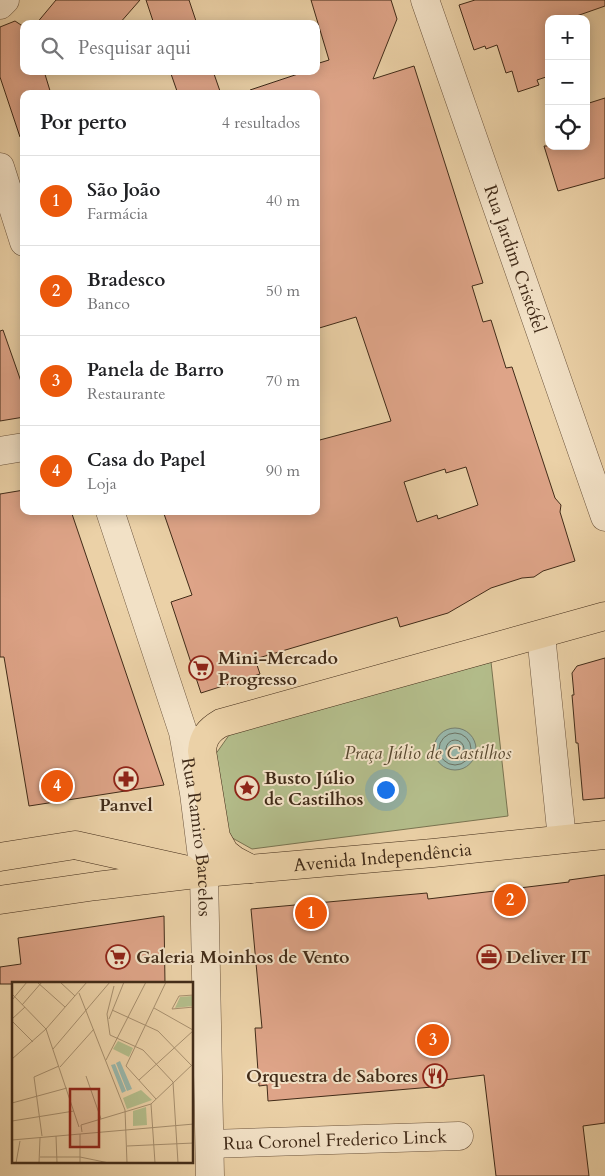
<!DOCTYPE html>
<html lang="pt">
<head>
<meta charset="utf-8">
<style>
	body { margin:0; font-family:Cardo,serif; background:#f2f2f2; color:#202124 }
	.controls { position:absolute; right:15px; top:15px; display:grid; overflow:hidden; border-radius:10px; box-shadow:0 2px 12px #0003 }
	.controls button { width:45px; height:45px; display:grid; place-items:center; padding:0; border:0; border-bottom:1px solid #e0e0e0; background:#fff; color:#202124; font:25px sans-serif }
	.you { position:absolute; left:385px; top:789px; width:18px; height:18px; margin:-12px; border:4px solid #fff; border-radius:50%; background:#1a73e8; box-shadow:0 0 0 8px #1a73e833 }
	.badge { display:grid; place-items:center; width:32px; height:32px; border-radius:50%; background:#ea580c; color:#fff; font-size:16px; font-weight:700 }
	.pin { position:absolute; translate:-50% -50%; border:2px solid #fff; box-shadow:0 1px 5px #0006 }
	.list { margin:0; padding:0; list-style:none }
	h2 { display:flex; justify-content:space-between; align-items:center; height:65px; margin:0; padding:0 20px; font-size:21px }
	h2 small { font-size:16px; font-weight:400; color:#757577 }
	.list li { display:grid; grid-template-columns:32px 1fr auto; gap:15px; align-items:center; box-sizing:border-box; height:90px; padding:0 20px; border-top:1px solid #e0e0e0 }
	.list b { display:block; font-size:19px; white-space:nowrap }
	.list p { margin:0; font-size:16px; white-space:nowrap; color:#757577 }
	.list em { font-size:16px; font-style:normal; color:#757577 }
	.icon { flex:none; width:28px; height:28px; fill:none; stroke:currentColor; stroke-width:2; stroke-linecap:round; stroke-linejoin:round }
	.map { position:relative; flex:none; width:605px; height:1176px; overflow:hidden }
	.search { position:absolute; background:#fff; box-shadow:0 2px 12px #0003; left:20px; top:20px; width:300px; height:55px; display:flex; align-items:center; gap:12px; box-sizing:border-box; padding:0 18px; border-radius:10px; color:#757577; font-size:19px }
	.panel { position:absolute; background:#fff; box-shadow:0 2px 12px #0003; left:20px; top:90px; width:300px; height:425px; border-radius:10px }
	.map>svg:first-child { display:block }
	.green { fill:#b3bc8a; stroke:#7a7451 }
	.water { fill:#98b7ab; stroke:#757f70 }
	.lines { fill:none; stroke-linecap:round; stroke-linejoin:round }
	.shore { stroke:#6c7162; stroke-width:1 }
	.building { fill:#dea488; stroke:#412b18; fill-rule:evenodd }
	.minor-casing { stroke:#6c543c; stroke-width:29 }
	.major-casing { stroke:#412b18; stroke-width:29 }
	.minor { stroke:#f2e1c6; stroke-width:28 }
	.major { stroke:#ebd1a7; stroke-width:28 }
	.labels { text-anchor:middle; stroke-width:4; stroke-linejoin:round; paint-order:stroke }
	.street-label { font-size:18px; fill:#412b18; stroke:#f2e1c6 }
	.poi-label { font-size:18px; font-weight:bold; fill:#412b18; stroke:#f2e1c6; text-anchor:start }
	.park-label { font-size:18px; font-style:italic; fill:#58482f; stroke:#f2e1c6 }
	.inset-road { fill:none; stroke:#a78f6e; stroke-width:1 }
	.view { fill:#8f2418; fill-opacity:0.15; stroke:#8f2418; stroke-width:2.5 }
	.inset-edge { fill:none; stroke:#412b18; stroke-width:2.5 }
</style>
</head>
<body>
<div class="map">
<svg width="605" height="1176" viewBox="0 0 605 1176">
	<rect width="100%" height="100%" fill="#ebd1a7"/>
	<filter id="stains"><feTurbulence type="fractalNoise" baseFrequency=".004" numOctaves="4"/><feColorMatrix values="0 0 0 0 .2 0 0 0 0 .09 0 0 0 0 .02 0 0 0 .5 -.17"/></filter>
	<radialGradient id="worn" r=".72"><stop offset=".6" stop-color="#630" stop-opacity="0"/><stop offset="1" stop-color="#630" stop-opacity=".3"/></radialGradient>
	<path class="green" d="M491 662 508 816 252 849 227 835 215 755 232 731Z"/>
	<path class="water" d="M434 749a21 21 0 1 1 42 0a21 21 0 1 1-42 0Z"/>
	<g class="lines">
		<path class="shore" d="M439 749a16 16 0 1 1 32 0a16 16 0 1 1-32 0Z
			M446 749a9 9 0 1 1 18 0a9 9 0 1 1-18 0Z"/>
	</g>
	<path class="building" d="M56 0H140L119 24H36Z
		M146 0H189L197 24H154Z
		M311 0H391L397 19 373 79 414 66 483 283 472 286 483 322 491 320 506 368 512 367 555 498 561 505 560 512 575 561 543 571 534 577 522 578 491 588 448 613 400 627 397 617 255 659 260 674 201 693 171 602 192 595 163 511H316V441L391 421 356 317 316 329V94H251L250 90 307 71H316V64L329 60ZM466 467 478 505 438 519 437 515 417 522 404 482 445 469 446 473Z
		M475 0H605V6L568 19H549V76L537 80 539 85 518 92 512 71 506 73 497 45 486 49 485 46 474 50 459 5Z
		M15 21 24 27V71H44L51 94H24V137H20L0 77V27Z
		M170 71H213L221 94H178Z
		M605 98V178L558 191 544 146H586V104Z
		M3 330 24 390V417L0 421V331Z
		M24 490V511H71L164 785 29 806 4 657H0V494Z
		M605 658V798L583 800 578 743H576L572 695H574L572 673 577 666Z
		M605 875V1123L583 1126 589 1176H496L484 1075 444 1080V1086L268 1101 267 1085 259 1086 255 1028H262L251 909 427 893 428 899 569 882V880Z
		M164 916 165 984H0V967L21 964 18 938Z"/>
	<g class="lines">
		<g class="minor-casing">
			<g id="minor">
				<path id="s1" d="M425 0 605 517"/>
				<path d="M0 5 5 0"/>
				<path d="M0 167 24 242"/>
				<path d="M0 451 24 447"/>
				<path id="s2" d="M110 511 183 732 194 793 204 873 210 1176"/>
				<path d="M541 635 562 839"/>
				<path id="s3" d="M210 1144 459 1136"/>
			</g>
		</g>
		<g class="major-casing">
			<g id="major">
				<path d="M0 857 75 845 183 869"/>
				<path d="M251 869 234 860 225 853 216 837 202 751C203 737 209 730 221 723L605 616"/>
				<path id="s4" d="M0 900 96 886 204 873 433 853 605 835"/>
			</g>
		</g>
		<use href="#minor" class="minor"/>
		<use href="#major" class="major"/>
	</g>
	<defs>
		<g id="supermarket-ring" transform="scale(1.25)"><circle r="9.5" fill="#f2e1c6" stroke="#8f2418" stroke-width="1.5"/><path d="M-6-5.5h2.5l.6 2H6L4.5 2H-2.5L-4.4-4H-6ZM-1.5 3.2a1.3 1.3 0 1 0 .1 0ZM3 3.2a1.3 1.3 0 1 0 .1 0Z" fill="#8f2418"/></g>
		<g id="pharmacy-ring" transform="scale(1.25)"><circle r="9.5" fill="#f2e1c6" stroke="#8f2418" stroke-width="1.5"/><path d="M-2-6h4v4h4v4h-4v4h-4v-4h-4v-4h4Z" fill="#8f2418"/></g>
		<g id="sight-ring" transform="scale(1.25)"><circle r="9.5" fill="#f2e1c6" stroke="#8f2418" stroke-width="1.5"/><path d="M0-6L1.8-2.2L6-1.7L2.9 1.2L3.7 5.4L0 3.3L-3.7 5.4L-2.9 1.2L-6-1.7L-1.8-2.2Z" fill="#8f2418"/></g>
		<g id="office-ring" transform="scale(1.25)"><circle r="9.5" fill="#f2e1c6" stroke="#8f2418" stroke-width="1.5"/><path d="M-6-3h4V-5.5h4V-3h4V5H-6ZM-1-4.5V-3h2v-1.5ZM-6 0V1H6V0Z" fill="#8f2418"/></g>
		<g id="restaurant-ring" transform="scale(1.25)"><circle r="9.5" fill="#f2e1c6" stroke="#8f2418" stroke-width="1.5"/><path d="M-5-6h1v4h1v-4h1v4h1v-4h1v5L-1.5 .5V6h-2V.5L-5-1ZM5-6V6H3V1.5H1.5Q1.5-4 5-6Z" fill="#8f2418"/></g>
	</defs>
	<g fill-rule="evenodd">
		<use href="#supermarket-ring" x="201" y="668"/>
		<use href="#pharmacy-ring" x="126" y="779"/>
		<use href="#sight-ring" x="247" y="788"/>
		<use href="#supermarket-ring" x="118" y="957"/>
		<use href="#office-ring" x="489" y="957"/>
		<use href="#restaurant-ring" x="435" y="1076"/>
	</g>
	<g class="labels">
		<g class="street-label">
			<text dy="6" stroke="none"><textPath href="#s1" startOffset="274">Rua Jardim Cristófel</textPath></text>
			<text dy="6" stroke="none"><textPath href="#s2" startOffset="339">Rua Ramiro Barcelos</textPath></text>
			<text dy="6" stroke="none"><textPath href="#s4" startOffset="385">Avenida Independência</textPath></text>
			<text dy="6" stroke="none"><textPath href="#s3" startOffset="125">Rua Coronel Frederico Linck</textPath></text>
		</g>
		<g class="poi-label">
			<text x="218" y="664">Mini-Mercado<tspan x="218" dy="21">Progresso</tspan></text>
			<text x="264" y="784">Busto Júlio<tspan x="264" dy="21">de Castilhos</tspan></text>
			<text x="126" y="811" text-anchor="middle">Panvel</text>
			<text x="136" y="963">Galeria Moinhos de Vento</text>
			<text x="506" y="963">Deliver IT</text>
			<text x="418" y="1082" text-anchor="end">Orquestra de Sabores</text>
		</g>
		<g class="park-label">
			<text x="428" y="759">Praça Júlio de Castilhos</text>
		</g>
	</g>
	<g transform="translate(12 982)">
		<rect width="181" height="181" fill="#ebd1a7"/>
		<path d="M180 14 181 24 163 26 168 15ZM106 59 121 66 117 75 101 67ZM129 108 140 118 115 127 111 116ZM134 125 135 143 121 144V129Z" fill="#b3bc8a"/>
		<path d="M108 79 120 107 115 109 104 81ZM103 82 114 109 110 111 99 83Z" fill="#98b7ab"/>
		<path class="inset-road" d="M25 0 53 25M48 0 63 14M102 4 95 32 98 53 131 68 161 100 166 181M67 11 113 128 115 181M0 12 34 47 67 145M182 13 167 14 160 27 182 25M0 18 15 0M10 23 30 0M142 26 181 48M100 28 146 49 179 83M0 37 13 25M97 37 112 0M0 39 21 60M41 67 98 0M0 77 34 47 75 0M94 78 134 0M48 85 82 47M74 94 89 137M127 98 182 48M144 117 114 84 154 0M0 121 55 106M139 122 143 181M0 139 62 129M70 150 69 143 139 122 182 81M68 152V181M30 154 22 95 47 84M44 154 45 181M0 158 182 142M115 164 182 161M28 175H68L97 181M4 181 8 159M27 181 28 156"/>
		<path class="view" d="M58 107H87V165H58Z"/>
		<rect width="181" height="181" class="inset-edge"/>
	</g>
	<rect width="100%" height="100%" filter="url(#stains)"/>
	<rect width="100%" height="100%" fill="url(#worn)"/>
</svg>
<div class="controls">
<button>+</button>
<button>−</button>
<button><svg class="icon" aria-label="locate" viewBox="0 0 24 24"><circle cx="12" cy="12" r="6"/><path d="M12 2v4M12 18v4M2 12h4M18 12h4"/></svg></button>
</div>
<div class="you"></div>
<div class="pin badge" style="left:311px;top:913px">1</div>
<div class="pin badge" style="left:510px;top:900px">2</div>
<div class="pin badge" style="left:433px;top:1040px">3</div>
<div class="pin badge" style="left:57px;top:786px">4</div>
<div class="search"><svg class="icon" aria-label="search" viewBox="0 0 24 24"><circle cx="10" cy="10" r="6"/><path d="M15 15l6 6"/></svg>Pesquisar aqui</div>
<section class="panel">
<h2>Por perto<small>4 resultados</small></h2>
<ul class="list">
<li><span class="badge">1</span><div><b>São João</b><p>Farmácia</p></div><em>40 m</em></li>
<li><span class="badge">2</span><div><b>Bradesco</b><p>Banco</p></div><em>50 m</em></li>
<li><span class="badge">3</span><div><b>Panela de Barro</b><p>Restaurante</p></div><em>70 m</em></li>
<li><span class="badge">4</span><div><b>Casa do Papel</b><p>Loja</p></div><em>90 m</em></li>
</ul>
</section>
</div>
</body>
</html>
